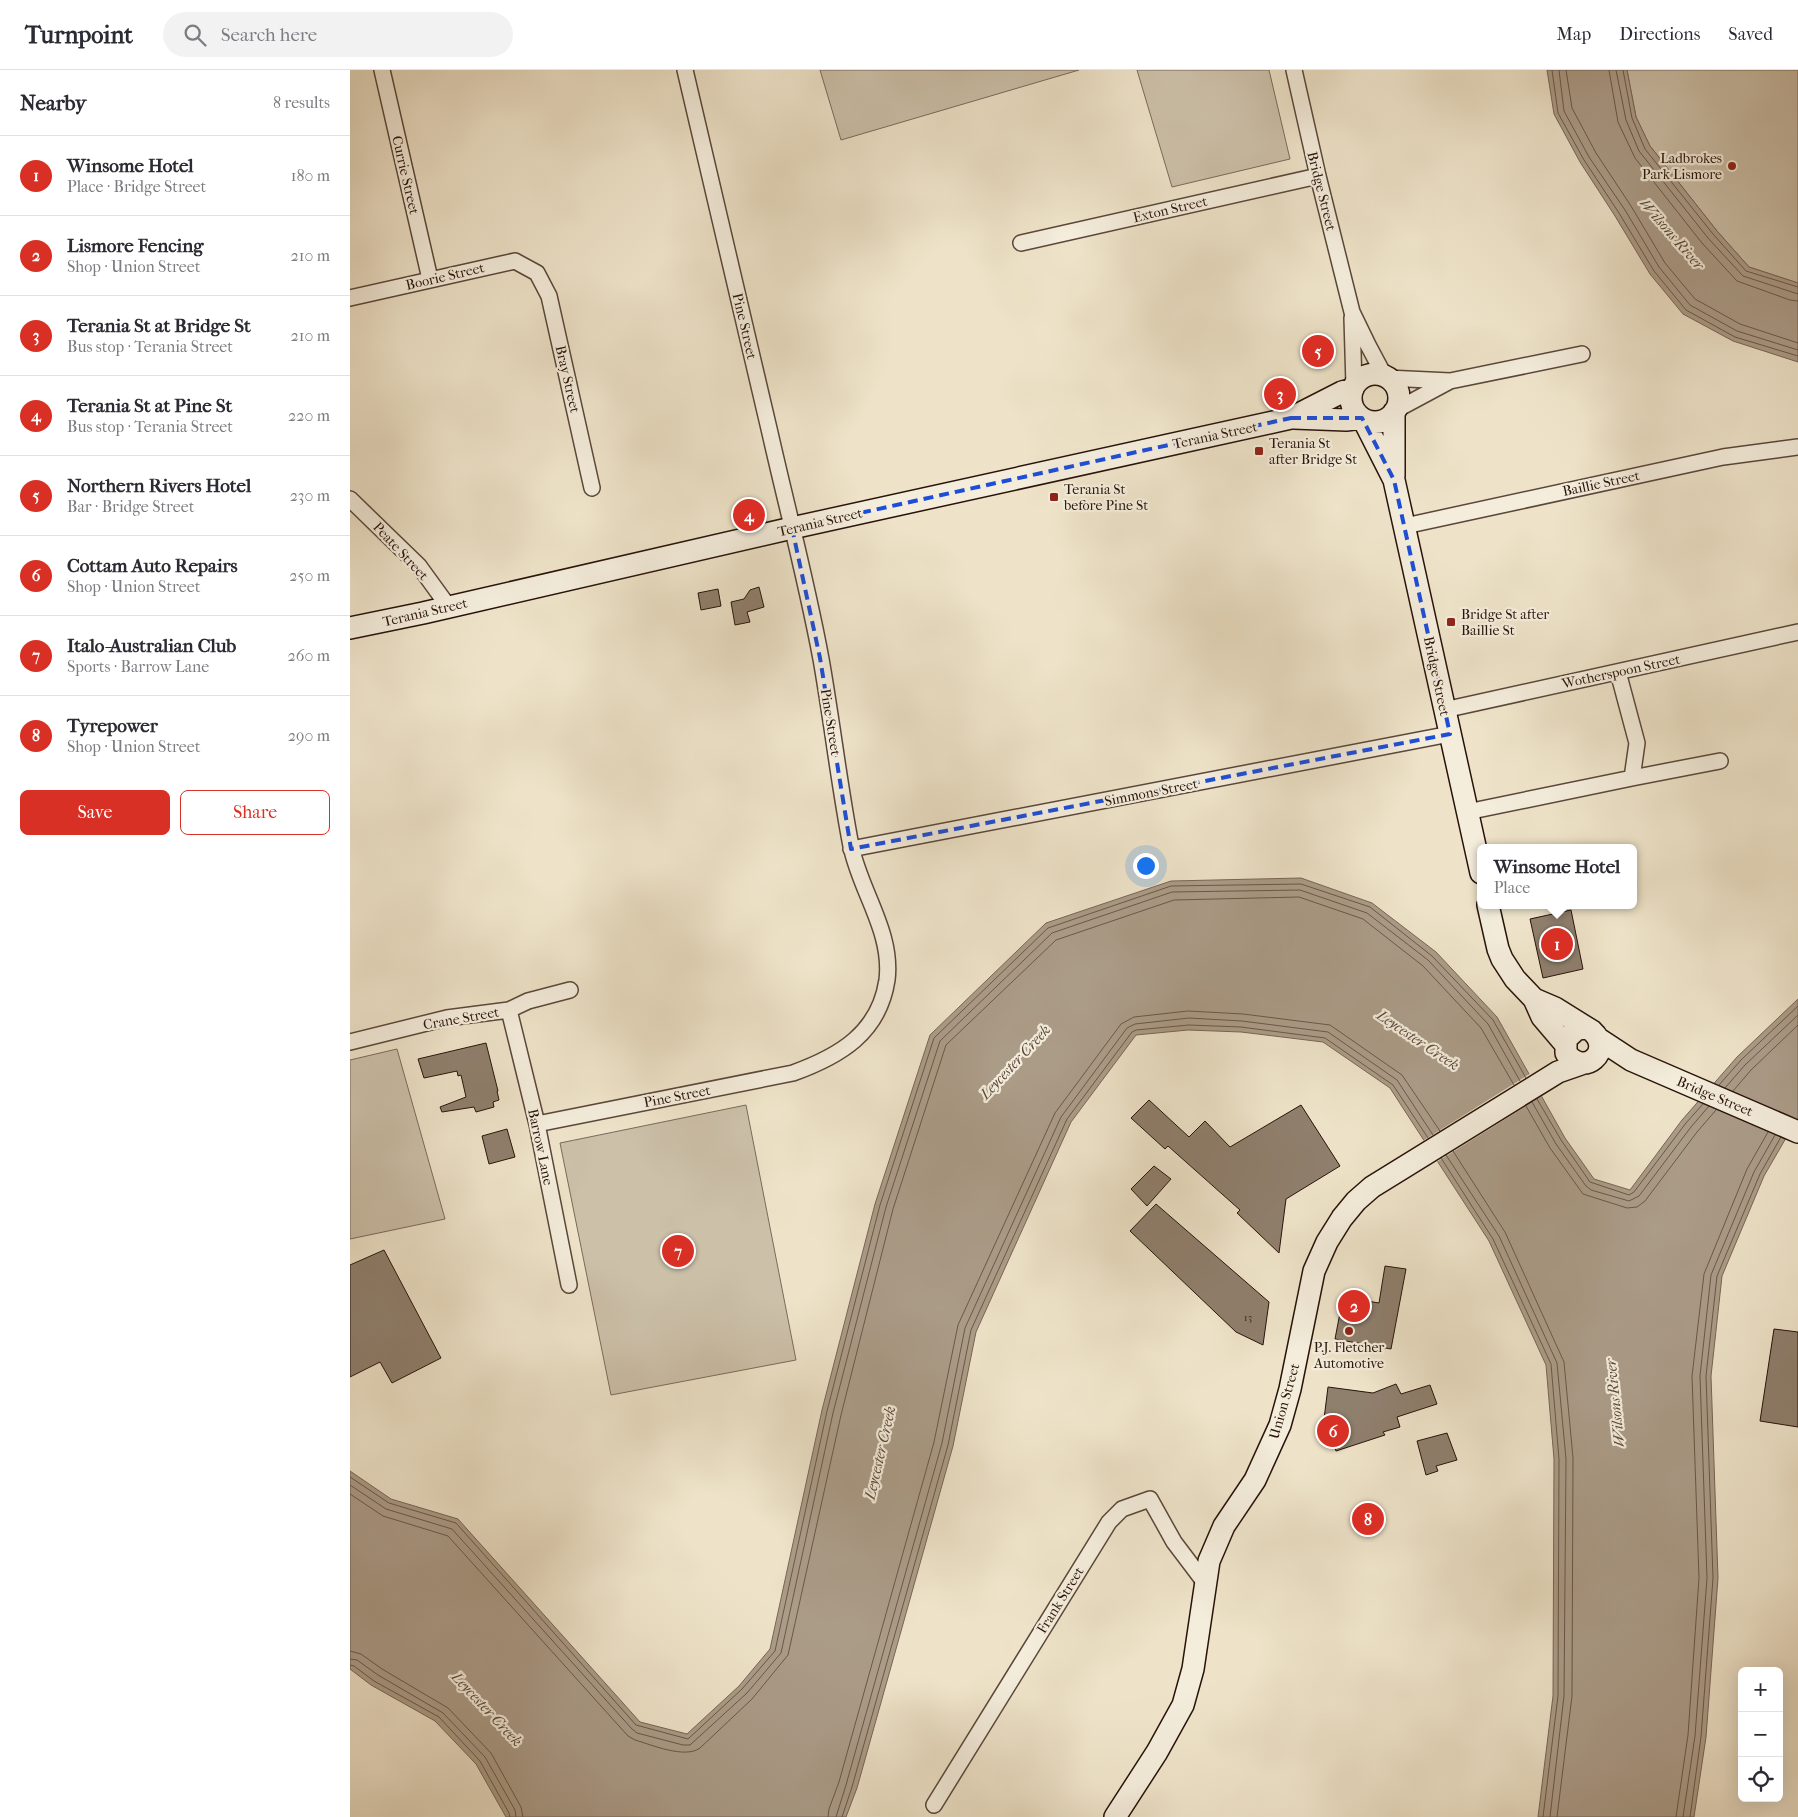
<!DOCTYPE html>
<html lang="en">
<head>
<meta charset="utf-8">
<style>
	body { margin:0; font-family:"IM FELL French Canon",serif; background:#f2f2f3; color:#2b2b33 }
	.controls { position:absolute; right:15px; bottom:15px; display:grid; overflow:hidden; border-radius:8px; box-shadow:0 5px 20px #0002 }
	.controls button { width:45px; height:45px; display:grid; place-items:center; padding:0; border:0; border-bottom:1px solid #e1e1e2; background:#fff; color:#2b2b33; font:25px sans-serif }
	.you { position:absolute; left:795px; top:795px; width:18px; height:18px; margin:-12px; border:4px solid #fff; border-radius:50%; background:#1a73e8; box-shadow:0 0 0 8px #1a73e833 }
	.badge { display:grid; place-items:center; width:32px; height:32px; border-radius:50%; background:#d93025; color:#fff; font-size:16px; font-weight:700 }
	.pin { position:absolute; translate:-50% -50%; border:2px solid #fff; box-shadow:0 1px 5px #0006 }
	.popup { position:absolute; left:1127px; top:774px; width:160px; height:65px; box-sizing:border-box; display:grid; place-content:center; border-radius:8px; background:#fff; filter:drop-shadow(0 1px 4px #0005); font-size:16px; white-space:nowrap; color:#7c7c81 }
	.popup b { font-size:19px; color:#2b2b33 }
	.popup::after { content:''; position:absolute; left:50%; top:100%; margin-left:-10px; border:10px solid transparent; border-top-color:#fff }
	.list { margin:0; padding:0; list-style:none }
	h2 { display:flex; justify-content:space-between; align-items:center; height:65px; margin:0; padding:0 20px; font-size:21px }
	h2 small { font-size:16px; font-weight:400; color:#7c7c81 }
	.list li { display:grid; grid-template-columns:32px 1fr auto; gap:15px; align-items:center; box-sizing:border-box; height:80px; padding:0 20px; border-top:1px solid #e1e1e2 }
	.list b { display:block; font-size:19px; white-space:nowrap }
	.list p { margin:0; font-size:16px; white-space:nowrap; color:#7c7c81 }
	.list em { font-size:16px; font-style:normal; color:#7c7c81 }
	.actions { display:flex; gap:10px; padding:15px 20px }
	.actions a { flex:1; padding:11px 0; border:1px solid #d93025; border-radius:8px; text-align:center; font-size:18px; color:#d93025 }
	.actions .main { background:#d93025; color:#fff }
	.icon { flex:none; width:28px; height:28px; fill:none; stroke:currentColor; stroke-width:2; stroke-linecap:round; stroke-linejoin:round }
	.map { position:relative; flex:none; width:1448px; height:1747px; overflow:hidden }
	header { display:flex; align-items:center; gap:30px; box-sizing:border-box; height:70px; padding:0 25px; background:#fff; border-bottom:1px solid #e1e1e2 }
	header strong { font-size:24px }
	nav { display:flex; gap:28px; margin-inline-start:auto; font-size:18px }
	.search { width:350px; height:45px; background:#f2f2f3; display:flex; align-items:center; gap:12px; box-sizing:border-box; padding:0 18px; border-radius:28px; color:#7c7c81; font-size:19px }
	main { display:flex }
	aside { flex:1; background:#fff }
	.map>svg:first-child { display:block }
	.green { fill:#ccc0a9; stroke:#7a6a5a }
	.water { fill:#ab9c88; stroke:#776556 }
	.pier { fill:#eee3c9 }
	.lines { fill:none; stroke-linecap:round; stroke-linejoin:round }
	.shore { stroke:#6a5849; stroke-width:1 }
	.building { fill:#8f7f6d; stroke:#28130a }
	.minor-casing { stroke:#5a473a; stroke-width:18 }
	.secondary-casing { stroke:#28130a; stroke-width:24 }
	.minor { stroke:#f4eddc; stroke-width:15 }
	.secondary { stroke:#f4eddc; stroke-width:21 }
	.marked { fill:none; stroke:#1d4ed8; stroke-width:4; stroke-dasharray:10 6; stroke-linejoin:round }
	.poi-dot { fill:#8f2418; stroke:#f4eddc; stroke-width:2 }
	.labels { text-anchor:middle; stroke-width:4.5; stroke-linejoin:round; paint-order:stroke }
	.number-label { font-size:11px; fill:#422e23 }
	.poi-label { font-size:14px; fill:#28130a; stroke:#f4eddc; text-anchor:start }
	.street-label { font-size:14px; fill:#28130a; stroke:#f4eddc }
	.water-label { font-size:15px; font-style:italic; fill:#5c4a3c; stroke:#f4eddc }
</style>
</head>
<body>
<header>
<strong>Turnpoint</strong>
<div class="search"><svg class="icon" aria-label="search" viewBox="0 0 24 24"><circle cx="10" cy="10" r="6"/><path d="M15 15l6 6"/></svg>Search here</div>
<nav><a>Map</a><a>Directions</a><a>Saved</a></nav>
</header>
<main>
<aside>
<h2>Nearby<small>8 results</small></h2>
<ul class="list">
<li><span class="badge">1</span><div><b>Winsome Hotel</b><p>Place · Bridge Street</p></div><em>180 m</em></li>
<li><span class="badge">2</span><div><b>Lismore Fencing</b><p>Shop · Union Street</p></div><em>210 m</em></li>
<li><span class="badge">3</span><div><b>Terania St at Bridge St</b><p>Bus stop · Terania Street</p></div><em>210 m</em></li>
<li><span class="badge">4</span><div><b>Terania St at Pine St</b><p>Bus stop · Terania Street</p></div><em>220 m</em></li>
<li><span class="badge">5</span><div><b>Northern Rivers Hotel</b><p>Bar · Bridge Street</p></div><em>230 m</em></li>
<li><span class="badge">6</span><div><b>Cottam Auto Repairs</b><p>Shop · Union Street</p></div><em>250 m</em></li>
<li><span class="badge">7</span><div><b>Italo-Australian Club</b><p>Sports · Barrow Lane</p></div><em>260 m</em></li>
<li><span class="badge">8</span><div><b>Tyrepower</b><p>Shop · Union Street</p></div><em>290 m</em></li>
</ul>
<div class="actions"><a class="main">Save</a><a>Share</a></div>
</aside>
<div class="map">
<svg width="1448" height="1747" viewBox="0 0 1448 1747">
	<rect width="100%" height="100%" fill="#eee3c9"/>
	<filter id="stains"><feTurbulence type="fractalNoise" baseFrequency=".004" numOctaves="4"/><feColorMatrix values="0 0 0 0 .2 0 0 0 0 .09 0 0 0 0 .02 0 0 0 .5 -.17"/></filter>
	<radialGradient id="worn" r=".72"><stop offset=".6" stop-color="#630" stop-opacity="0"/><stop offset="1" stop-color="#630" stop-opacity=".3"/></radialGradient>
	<path class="green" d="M470 0H729L491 70Z
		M787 0H919L940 89 822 117Z
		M1277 0H1448V213L1399 197 1367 161 1300 76 1286 47Z
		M47 979 95 1149 0 1169V990Z
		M396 1035 446 1290 261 1325 210 1073Z"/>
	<path class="water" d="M1197 0H1277L1286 47 1300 76 1367 161 1399 197 1448 213V292L1383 271 1333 244 1300 204 1265 146 1230 92 1204 44Z
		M951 808 1022 833 1086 882 1147 947 1215 1068 1244 1109 1280 1120 1332 1050 1387 987 1448 929V1053L1436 1068 1414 1106 1372 1206 1361 1306 1368 1508 1356 1667 1344 1747H1188L1203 1626 1204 1389 1196 1295 1139 1171 1040 1018 973 972 891 962 838 960 786 965 721 1052 626 1262 603 1376 507 1718 496 1747H156L126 1694 85 1651 21 1615 0 1599V1401L41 1429 108 1449 290 1652 337 1664 389 1616 420 1579 472 1340 525 1134 580 965 696 853 821 811Z"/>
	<path class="pier" d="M1181 1003 1194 1025 1085 1093 1071 1072Z"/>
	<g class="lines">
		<path class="shore" d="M1202 0 1208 43 1234 90 1269 143 1304 201 1336 240 1385 267 1448 286
			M1209 0 1214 41 1239 87 1275 140 1309 197 1340 235 1387 261 1448 280
			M1216 0 1222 38 1246 83 1281 136 1315 193 1345 229 1390 254 1448 273
			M1259 0 1268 52 1285 88 1352 173 1387 211 1440 230 1448 231
			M1266 0 1276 50 1289 81 1358 168 1393 206 1448 224
			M1273 0 1282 48 1295 79 1363 164 1396 201 1448 217
			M1369 1015 1391 990 1448 936
			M1375 1018 1395 995 1448 945
			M1383 1021 1401 1000 1448 955
			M1187 1029 1211 1070 1240 1112 1279 1125 1284 1122 1336 1053 1353 1034
			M1182 1032 1206 1074 1236 1116 1241 1120 1279 1131 1289 1126 1341 1057 1359 1036
			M1176 1036 1200 1078 1233 1124 1277 1138 1287 1137 1295 1131 1347 1062 1366 1040
			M1103 1081 1155 1162 1214 1292 1223 1388 1222 1626 1207 1747
			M1096 1085 1149 1166 1207 1293 1216 1389 1214 1626 1200 1747
			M1091 1088 1143 1169 1201 1294 1209 1389 1208 1626 1193 1747
			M0 1407 39 1433 106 1453 286 1655 338 1669 392 1619 425 1581 477 1341 530 1135 584 968 698 858 821 816 951 814 1020 837 1082 886 1143 950 1176 1008
			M0 1415 36 1439 102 1459 282 1659 287 1663 333 1675H340L397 1623 431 1583 483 1343 536 1137 590 971 702 863 822 822 950 820 1017 843 1078 890 1138 954 1170 1011
			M0 1424 33 1446 98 1466 278 1666 285 1670C302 1675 335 1689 350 1678L402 1629 438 1585 491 1345 543 1139 596 975 706 870 824 830 949 827 1013 849 1073 896 1131 958 1164 1015
			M0 1581 11 1584 32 1599 98 1638 141 1683 171 1737 173 1747
			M0 1589 7 1590 28 1605 93 1643 135 1687 165 1740 166 1747
			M0 1595 4 1596 24 1611 89 1647 130 1691 159 1743 160 1747
			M478 1747 479 1739 489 1712 584 1372 608 1255 705 1043 771 954 784 947 838 941 893 944 980 955 1052 1005 1090 1061
			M486 1747 496 1715 592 1373 615 1258 711 1047 777 958 785 954 839 948 892 951 978 962 1047 1010 1083 1065
			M492 1747 502 1717 598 1375 621 1260 717 1049 782 962 786 960 839 955 891 957 975 968 1043 1015 1078 1068
			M1326 1747 1338 1665 1349 1508 1342 1306 1354 1204 1397 1099 1418 1062
			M1333 1747 1345 1666 1357 1508 1350 1306 1361 1205 1404 1102 1425 1065
			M1340 1747 1351 1667 1363 1508 1356 1306 1367 1206 1410 1104 1431 1067"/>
	</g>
	<path class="building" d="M409 517 414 537 397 542 400 552 385 555 381 532 394 529 400 520Z
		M368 519 371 536 351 540 348 523Z
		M1221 840 1233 899 1193 908 1180 849Z
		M136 973 148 1021H147L149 1030 143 1032 144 1037 126 1042 124 1037 92 1042 90 1037 116 1027 111 1005 108 1006 107 1001 74 1008 68 989Z
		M799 1030 839 1067 855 1051 880 1077 951 1035 990 1096 936 1129 929 1183 887 1143 890 1140 818 1076 815 1079 781 1048Z
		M157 1059 165 1087 139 1094 132 1066Z
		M804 1096 821 1109 797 1136 781 1119Z
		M806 1134 919 1232 913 1275 886 1262 780 1161Z
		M34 1180 91 1288 42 1313 30 1292 0 1307V1195Z
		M1035 1196 1056 1199 1041 1279 985 1269 993 1227 1029 1233Z
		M1424 1259 1448 1262V1357L1410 1351Z
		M1046 1314 1051 1324 1080 1315 1087 1334 1047 1347 1050 1357 1033 1362 1035 1365 986 1381 974 1349 978 1317 1023 1323Z
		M1097 1363 1107 1390 1086 1396 1088 1401 1076 1405 1067 1371Z"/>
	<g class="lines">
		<g class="minor-casing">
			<path id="minor" d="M32 0 80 209
				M944 0 968 106 1002 242 1018 275 1035 307
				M671 173 968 106
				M0 228 165 191 187 203 199 226 242 418
				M1002 248 1004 316
				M1037 308 1100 311 1232 284
				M1046 340 1100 311
				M0 429 69 496 98 536
				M1055 456 1373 387 1448 377
				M1094 640 1448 562
				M1282 708 1370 691
				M1117 742 1282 708 1287 673 1268 602
				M501 779 1100 664
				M159 940 187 1054 219 1215
				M0 972 97 948 159 940 178 931 220 920
				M187 1054 443 1003C490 986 529 963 537 910 543 862 510 821 501 776 489 714 482 651 471 589 457 513 437 438 420 363 392 242 363 121 335 0
				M584 1735 759 1452 772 1439 800 1429 824 1472 855 1513"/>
		</g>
		<g class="secondary-casing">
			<path id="secondary" d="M1001 328a24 24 0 1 1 48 0a24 24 0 1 1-48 0Z
				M944 348 996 350 1012 348
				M1013 349 1044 410 1131 803
				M1044 406V342
				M0 558 73 543 442 458 941 348 992 322 1003 319
				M1138 835 1148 879 1152 889 1165 909 1184 929 1192 947 1215 974
				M1184 929 1205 938 1242 961C1264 981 1234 1008 1216 983V969L1227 959 1237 958
				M1249 969 1281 990 1448 1062
				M765 1747 807 1682 833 1635 843 1599 859 1491 874 1456 905 1410 930 1355 940 1319 964 1201 977 1172 992 1148 1006 1131 1022 1117 1208 1002 1234 993"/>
		</g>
		<use href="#minor" class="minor"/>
		<use href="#secondary" class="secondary"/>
	</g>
	<path class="marked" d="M941 348H1012L1044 410 1100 664 501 779 470 588 442 458Z"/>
	<g class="poi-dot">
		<circle cx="1382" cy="96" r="5"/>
		<rect x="904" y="376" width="10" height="10" rx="2.5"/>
		<rect x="699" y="422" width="10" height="10" rx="2.5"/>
		<rect x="1096" y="547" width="10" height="10" rx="2.5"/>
		<circle cx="999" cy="1261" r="5"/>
	</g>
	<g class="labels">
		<g class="number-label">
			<text x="898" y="1251">13</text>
		</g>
		<g class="poi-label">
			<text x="1372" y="93" text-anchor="end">Ladbrokes<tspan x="1372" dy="16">Park Lismore</tspan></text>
			<text x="919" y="378">Terania St<tspan x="919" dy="16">after Bridge St</tspan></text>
			<text x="714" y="424">Terania St<tspan x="714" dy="16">before Pine St</tspan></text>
			<text x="1111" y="549">Bridge St after<tspan x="1111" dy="16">Baillie St</tspan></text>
			<text x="999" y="1282" text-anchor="middle">P.J. Fletcher<tspan x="999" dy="16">Automotive</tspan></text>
		</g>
		<g class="street-label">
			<text transform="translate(56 105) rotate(77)" y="5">Currie Street</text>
			<text transform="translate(972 121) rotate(76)" y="5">Bridge Street</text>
			<text transform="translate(820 139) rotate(-13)" y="5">Exton Street</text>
			<text transform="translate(95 206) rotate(-13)" y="5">Boorie Street</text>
			<text transform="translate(395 256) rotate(77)" y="5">Pine Street</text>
			<text transform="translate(218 309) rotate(77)" y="5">Bray Street</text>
			<text transform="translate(865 365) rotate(-12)" y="5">Terania Street</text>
			<text transform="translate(1251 413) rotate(-12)" y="5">Baillie Street</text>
			<text transform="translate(470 452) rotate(-13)" y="5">Terania Street</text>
			<text transform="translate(51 481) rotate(47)" y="5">Peate Street</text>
			<text transform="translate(75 542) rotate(-13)" y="5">Terania Street</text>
			<text transform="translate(1271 601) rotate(-12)" y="5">Wotherspoon Street</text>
			<text transform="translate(1087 606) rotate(78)" y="5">Bridge Street</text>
			<text transform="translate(481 652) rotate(81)" y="5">Pine Street</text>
			<text transform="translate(801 722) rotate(-11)" y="5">Simmons Street</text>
			<text transform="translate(111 948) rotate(-10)" y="5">Crane Street</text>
			<text transform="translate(327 1026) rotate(-11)" y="5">Pine Street</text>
			<text transform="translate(1365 1026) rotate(23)" y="5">Bridge Street</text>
			<text transform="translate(191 1077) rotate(78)" y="5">Barrow Lane</text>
			<text transform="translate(934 1331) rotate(-74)" y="5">Union Street</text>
			<text transform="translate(710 1530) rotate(-58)" y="5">Frank Street</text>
		</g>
		<g class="water-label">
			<text transform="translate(1322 164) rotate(49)" y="5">Wilsons River</text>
			<text transform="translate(1068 970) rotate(34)" y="5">Leycester Creek</text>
			<text transform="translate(665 992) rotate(-47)" y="5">Leycester Creek</text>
			<text transform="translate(1265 1333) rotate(-96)" y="5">Wilsons River</text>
			<text transform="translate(530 1383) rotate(-77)" y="5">Leycester Creek</text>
			<text transform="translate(137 1639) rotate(47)" y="5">Leycester Creek</text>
		</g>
	</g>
	<rect width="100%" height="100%" filter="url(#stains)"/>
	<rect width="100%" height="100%" fill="url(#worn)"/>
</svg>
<div class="controls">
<button>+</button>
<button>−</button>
<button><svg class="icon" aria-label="locate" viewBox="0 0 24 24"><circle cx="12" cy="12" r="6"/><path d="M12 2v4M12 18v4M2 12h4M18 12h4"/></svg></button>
</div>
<div class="you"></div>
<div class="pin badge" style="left:1207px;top:874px">1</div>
<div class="popup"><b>Winsome Hotel</b>Place</div>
<div class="pin badge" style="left:1004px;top:1236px">2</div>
<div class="pin badge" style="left:930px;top:324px">3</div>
<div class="pin badge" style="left:399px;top:445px">4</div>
<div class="pin badge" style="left:968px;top:281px">5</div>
<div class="pin badge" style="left:983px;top:1361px">6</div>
<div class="pin badge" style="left:328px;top:1181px">7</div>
<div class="pin badge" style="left:1018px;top:1449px">8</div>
</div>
</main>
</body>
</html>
